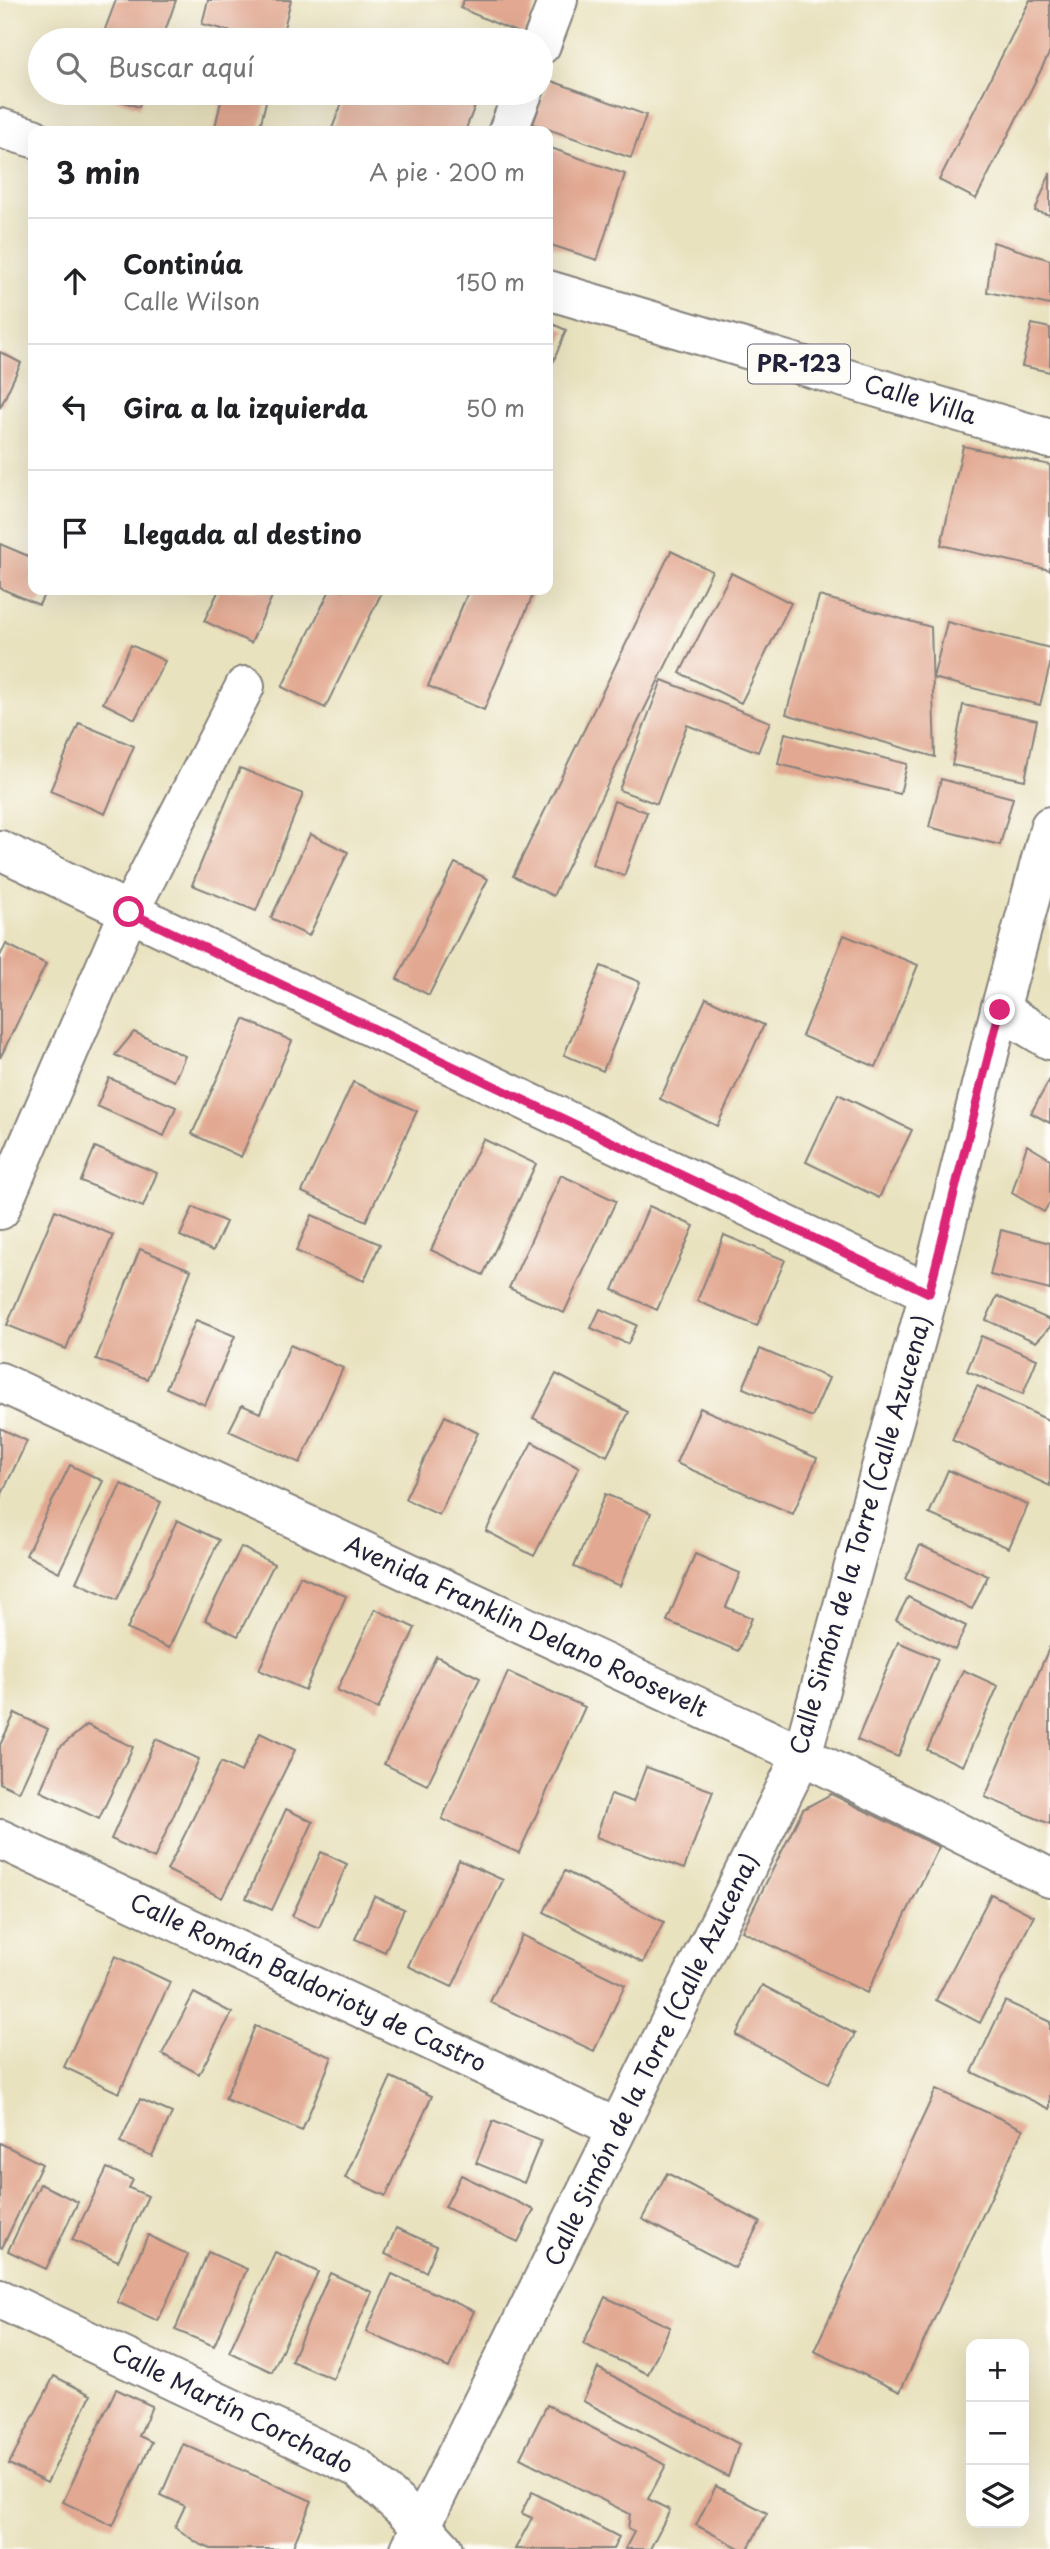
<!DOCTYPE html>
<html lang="es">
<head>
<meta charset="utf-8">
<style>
	body { margin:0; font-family:"Playpen Sans",sans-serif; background:#f6f6f6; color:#202124 }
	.controls { position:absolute; right:21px; bottom:21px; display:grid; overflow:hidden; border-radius:14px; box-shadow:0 7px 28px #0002 }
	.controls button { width:63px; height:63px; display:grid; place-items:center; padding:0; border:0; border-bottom:2px solid #e0e0e0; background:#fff; color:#202124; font:35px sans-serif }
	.stop { position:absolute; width:21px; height:21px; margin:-16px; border:5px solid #db2777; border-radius:50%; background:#fff }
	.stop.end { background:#db2777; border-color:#fff; box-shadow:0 2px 7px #0008 }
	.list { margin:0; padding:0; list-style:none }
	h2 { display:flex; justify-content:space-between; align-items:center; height:91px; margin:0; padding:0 28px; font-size:30px }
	h2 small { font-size:23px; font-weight:400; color:#757577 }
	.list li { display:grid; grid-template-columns:46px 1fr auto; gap:21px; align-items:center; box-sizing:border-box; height:126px; padding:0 28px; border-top:2px solid #e0e0e0 }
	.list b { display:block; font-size:26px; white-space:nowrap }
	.list p { margin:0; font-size:23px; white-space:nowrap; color:#757577 }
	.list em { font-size:23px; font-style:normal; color:#757577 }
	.icon { flex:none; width:38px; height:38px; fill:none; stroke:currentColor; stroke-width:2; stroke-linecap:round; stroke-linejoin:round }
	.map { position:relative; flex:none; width:1050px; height:2549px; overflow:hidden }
	.search { position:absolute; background:#fff; box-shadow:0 7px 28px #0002; left:28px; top:28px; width:525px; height:77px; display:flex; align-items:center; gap:18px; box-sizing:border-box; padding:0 24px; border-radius:38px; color:#757577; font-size:26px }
	.panel { position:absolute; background:#fff; box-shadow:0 7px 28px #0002; left:28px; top:126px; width:525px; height:469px; border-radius:14px }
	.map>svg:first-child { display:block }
	.building { fill:#e2a891 }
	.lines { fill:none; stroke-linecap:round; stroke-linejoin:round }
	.street-casing { stroke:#86827d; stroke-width:42 }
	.secondary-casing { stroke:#86827d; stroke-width:42 }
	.primary-casing { stroke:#86827d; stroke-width:42 }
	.street { stroke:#fff; stroke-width:38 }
	.secondary { stroke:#fff; stroke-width:38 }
	.primary { stroke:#fff; stroke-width:38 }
	.route { stroke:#db2777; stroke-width:9 }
	.labels { text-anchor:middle; stroke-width:5; stroke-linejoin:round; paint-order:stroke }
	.shield { fill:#fdfcf7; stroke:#646373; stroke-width:2 }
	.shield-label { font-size:23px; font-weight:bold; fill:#22223b }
	.street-label { font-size:24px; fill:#22223b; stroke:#fdfcf7 }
</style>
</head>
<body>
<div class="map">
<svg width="1050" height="2549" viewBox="0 0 1050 2549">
	<rect width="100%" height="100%" fill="#fdfcf7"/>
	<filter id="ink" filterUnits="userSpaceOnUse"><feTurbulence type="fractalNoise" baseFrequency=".0143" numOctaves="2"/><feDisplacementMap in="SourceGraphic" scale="14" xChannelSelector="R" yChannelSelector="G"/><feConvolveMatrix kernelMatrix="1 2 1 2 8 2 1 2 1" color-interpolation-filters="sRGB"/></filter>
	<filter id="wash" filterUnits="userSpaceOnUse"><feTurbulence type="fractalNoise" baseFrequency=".00686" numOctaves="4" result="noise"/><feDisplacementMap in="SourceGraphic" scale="28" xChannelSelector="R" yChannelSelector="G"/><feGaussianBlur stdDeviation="1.57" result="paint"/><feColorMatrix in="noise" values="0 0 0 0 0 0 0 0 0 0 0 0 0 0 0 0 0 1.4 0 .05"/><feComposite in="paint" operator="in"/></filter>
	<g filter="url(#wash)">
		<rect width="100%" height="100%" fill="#e9e2bf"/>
		<g id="blocks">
			<path class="building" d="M116 0H176L162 40H101Z
				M208 0H291L281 40H236L238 33 202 24Z
				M464 0H534L537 1 523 35 460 8Z
				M1030 0H1050V52L976 199 939 180Z
				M549 80 646 115 631 158 533 124Z
				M98 93H144L139 107Z
				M223 93H268L259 131H214Z
				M346 93H480L465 131H331Z
				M548 147 625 174 597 260 548 244Z
				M1050 173V215L1035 211Z
				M993 242 1050 260V305L987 292Z
				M548 322 566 330 548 375Z
				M1032 324 1050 328V372L1022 366Z
				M0 352 21 363 0 408Z
				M963 446 1050 465V570L941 545Z
				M0 544 33 558V590H46L39 605 0 588Z
				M671 551 712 571 553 896 513 876Z
				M731 573 791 603 741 703 680 673Z
				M219 590H275L251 643 204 621Z
				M330 590H383L325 708 282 687Z
				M469 590H535L484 710 428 686Z
				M819 596 931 627 935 757 786 714Z
				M947 622 1050 648V665L1040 705 933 678Z
				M131 645 165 661 135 719 103 703Z
				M662 680 770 722 758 752 687 725 657 804 619 790Z
				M963 705 1037 720 1025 780 952 765Z
				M79 723 134 746 105 814 50 791Z
				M785 733 907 764 900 794 778 764Z
				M240 768 303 794 256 911 192 885Z
				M941 779 1013 798 1000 845 929 827Z
				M614 801 647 812 624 876 592 865Z
				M310 834 348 852 309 936 271 918Z
				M455 863 488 879 429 995 397 979Z
				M844 935 918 965 876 1067 802 1036Z
				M6 944 46 964 0 1058V956Z
				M601 966 640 982 603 1071 564 1055Z
				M706 998 764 1025 717 1126 660 1099Z
				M244 1019 292 1041 241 1157 192 1134Z
				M134 1032 185 1056 174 1081 115 1055Z
				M109 1078 176 1107 164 1136 97 1106Z
				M1050 1079V1123L1031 1113Z
				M353 1082 417 1111 366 1221 302 1192Z
				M838 1094 912 1130 879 1198 806 1162Z
				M483 1139 536 1164 483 1275 431 1250Z
				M1027 1145 1050 1159V1202L1044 1212 1012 1193Z
				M95 1147 157 1173 143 1207 81 1181Z
				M561 1175 616 1201 564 1313 509 1288Z
				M649 1206 694 1226 657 1310 613 1290Z
				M193 1207 226 1222 213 1251 180 1236Z
				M55 1210 113 1235 66 1349 7 1325Z
				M312 1215 380 1244 364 1281 296 1251Z
				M1001 1230 1050 1243V1290L990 1275Z
				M724 1235 785 1260 757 1326 697 1301Z
				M140 1249 191 1270 147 1379 96 1359Z
				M997 1296 1050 1320V1327L1036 1342 986 1320Z
				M600 1309 637 1325 628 1344 591 1328Z
				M196 1320 235 1336 205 1405 166 1388Z
				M981 1336 1037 1359 1023 1394 967 1371Z
				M290 1345 343 1368 300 1463 229 1431 242 1405 260 1413Z
				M760 1349 829 1378 812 1417 743 1388Z
				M556 1374 629 1412 607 1456 533 1418Z
				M977 1386 1050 1421V1486L952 1440Z
				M700 1408 817 1458 793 1514 676 1463Z
				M445 1416 478 1433 439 1515 405 1499Z
				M0 1428 27 1441 0 1498Z
				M532 1442 579 1467 534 1556 486 1531Z
				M70 1465 103 1481 59 1572 26 1555Z
				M948 1470 1028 1505 1009 1548 929 1514Z
				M121 1484 161 1502 117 1600 76 1582Z
				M605 1494 651 1513 620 1586 574 1567Z
				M177 1520 219 1540 169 1648 127 1629Z
				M920 1545 988 1576 972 1609 905 1579Z
				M241 1547 274 1564 238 1636 205 1620Z
				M695 1554 740 1573 726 1607 752 1618 738 1651 667 1621Z
				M300 1576 346 1596 305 1690 259 1670Z
				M908 1597 966 1626 955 1650 896 1620Z
				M375 1609 415 1628 378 1709 337 1690Z
				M898 1642 938 1659 898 1757 857 1740Z
				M1050 1646V1824L985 1797Z
				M436 1656 480 1678 427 1785 384 1764Z
				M963 1670 998 1686 963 1766 927 1750Z
				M508 1672 585 1707 519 1853 442 1819Z
				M15 1713 48 1729 19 1792 0 1783V1745Z
				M87 1725 133 1747 99 1819 40 1791 59 1748Z
				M260 1733 295 1750 222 1898 167 1870 221 1762 241 1772Z
				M156 1739 199 1759 154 1859 111 1839Z
				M646 1767 713 1791 684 1869 596 1837 611 1794 633 1802Z
				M831 1794 939 1847 867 1993 742 1931 803 1809Z
				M286 1809 313 1822 272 1910 246 1898Z
				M321 1852 347 1864 319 1928 292 1916Z
				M459 1860 503 1880 452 1987 408 1966Z
				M565 1871 664 1922 643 1963 544 1912Z
				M991 1894 1034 1916 980 2023 936 2000Z
				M374 1896 404 1909 385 1952 355 1939Z
				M522 1935 625 1985 594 2051 490 2002Z
				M115 1956 170 1982 119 2093 64 2067Z
				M762 1985 855 2034 828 2084 736 2035Z
				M194 1993 232 2013 199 2074 162 2054Z
				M1005 2001 1050 2022V2109L972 2072Z
				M255 2026 332 2057 302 2131 225 2099Z
				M391 2077 432 2096 386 2196 345 2178Z
				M936 2089 1023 2129 900 2392 814 2351Z
				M140 2099 172 2113 152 2156 120 2142Z
				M493 2121 541 2141 524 2183 476 2163Z
				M0 2143 42 2164 2 2248 0 2247Z
				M107 2168 133 2180 129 2188 148 2196 118 2261 72 2240Z
				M667 2173 760 2222 735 2268 642 2219Z
				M461 2175 534 2210 518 2242 445 2207Z
				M40 2184 78 2202 46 2269 8 2251Z
				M396 2228 437 2246 426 2272 385 2254Z
				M148 2235 188 2255 158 2321 117 2302Z
				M208 2252 247 2269 214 2346 175 2330Z
				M275 2252 318 2272 272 2372 229 2352Z
				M330 2273 372 2292 333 2379 291 2361Z
				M392 2274 474 2311 449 2368 366 2332Z
				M605 2297 670 2327 648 2374 583 2344Z
				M598 2368 739 2444 728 2477 583 2401Z
				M54 2376 91 2395 47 2483 9 2464Z
				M116 2389 152 2406 139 2436 152 2442 113 2526 63 2502Z
				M547 2405 666 2465 648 2499 670 2510 650 2549H625L634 2532 628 2529 630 2514 520 2458Z
				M183 2444 312 2501 292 2549H211L197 2543 175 2527 185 2506 161 2495Z
				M716 2486 767 2513 748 2549H741L696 2525Z
				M532 2492 619 2537 613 2549H515L532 2518 521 2513Z"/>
		</g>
	</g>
	<g filter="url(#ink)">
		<use href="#blocks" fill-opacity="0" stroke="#86827d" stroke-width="2"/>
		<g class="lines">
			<g class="street-casing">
				<path id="street" d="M541 45 558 0
					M508 131 523 93
					M0 850 929 1293
					M1000 1010 1050 1040
					M0 1210 129 912 245 686
					M0 1382 802 1755 1050 1878
					M0 1839 617 2128
					M0 2299 358 2468 422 2526 443 2549"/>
			</g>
			<g class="secondary-casing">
				<path id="secondary" d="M410 2549 802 1755 929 1293 1000 1010 1050 826"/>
			</g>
			<g class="primary-casing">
				<path id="primary" d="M0 128 33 138
					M548 290 1050 439"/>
			</g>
			<use href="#street" class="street"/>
			<use href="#secondary" class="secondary"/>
			<use href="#primary" class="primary"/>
		</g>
	</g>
	<g class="lines" filter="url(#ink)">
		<path class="route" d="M129 912 929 1293 1000 1010"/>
	</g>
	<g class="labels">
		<rect class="shield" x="748" y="344.5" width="102" height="39" rx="5"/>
		<g class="shield-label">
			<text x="799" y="372">PR-123</text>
		</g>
		<g class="street-label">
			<text transform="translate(920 400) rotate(17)" y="8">Calle Villa</text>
			<text transform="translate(861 1535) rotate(-74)" y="8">Calle Simón de la Torre (Calle Azucena)</text>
			<text transform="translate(526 1627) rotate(25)" y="8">Avenida Franklin Delano Roosevelt</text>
			<text transform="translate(308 1983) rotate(25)" y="8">Calle Román Baldorioty de Castro</text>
			<text transform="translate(652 2060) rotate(-64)" y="8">Calle Simón de la Torre (Calle Azucena)</text>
			<text transform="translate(232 2409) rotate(26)" y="8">Calle Martín Corchado</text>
		</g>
	</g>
</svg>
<div class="controls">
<button>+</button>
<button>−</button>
<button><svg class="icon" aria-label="layers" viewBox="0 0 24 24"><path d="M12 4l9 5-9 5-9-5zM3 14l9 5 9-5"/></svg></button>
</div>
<div class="stop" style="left:129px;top:912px"></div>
<div class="stop end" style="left:1000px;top:1010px"></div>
<div class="search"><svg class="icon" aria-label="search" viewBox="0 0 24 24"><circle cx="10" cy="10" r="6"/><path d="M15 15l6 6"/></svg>Buscar aquí</div>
<section class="panel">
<h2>3 min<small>A pie · 200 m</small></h2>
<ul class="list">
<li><svg class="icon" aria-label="ahead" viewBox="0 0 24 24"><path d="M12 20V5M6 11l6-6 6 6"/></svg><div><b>Continúa</b><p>Calle Wilson</p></div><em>150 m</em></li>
<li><svg class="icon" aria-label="left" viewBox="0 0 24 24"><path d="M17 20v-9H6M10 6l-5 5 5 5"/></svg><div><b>Gira a la izquierda</b></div><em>50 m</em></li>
<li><svg class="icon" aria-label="arrive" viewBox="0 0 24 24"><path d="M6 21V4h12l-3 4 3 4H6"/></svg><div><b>Llegada al destino</b></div></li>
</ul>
</section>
</div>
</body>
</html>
